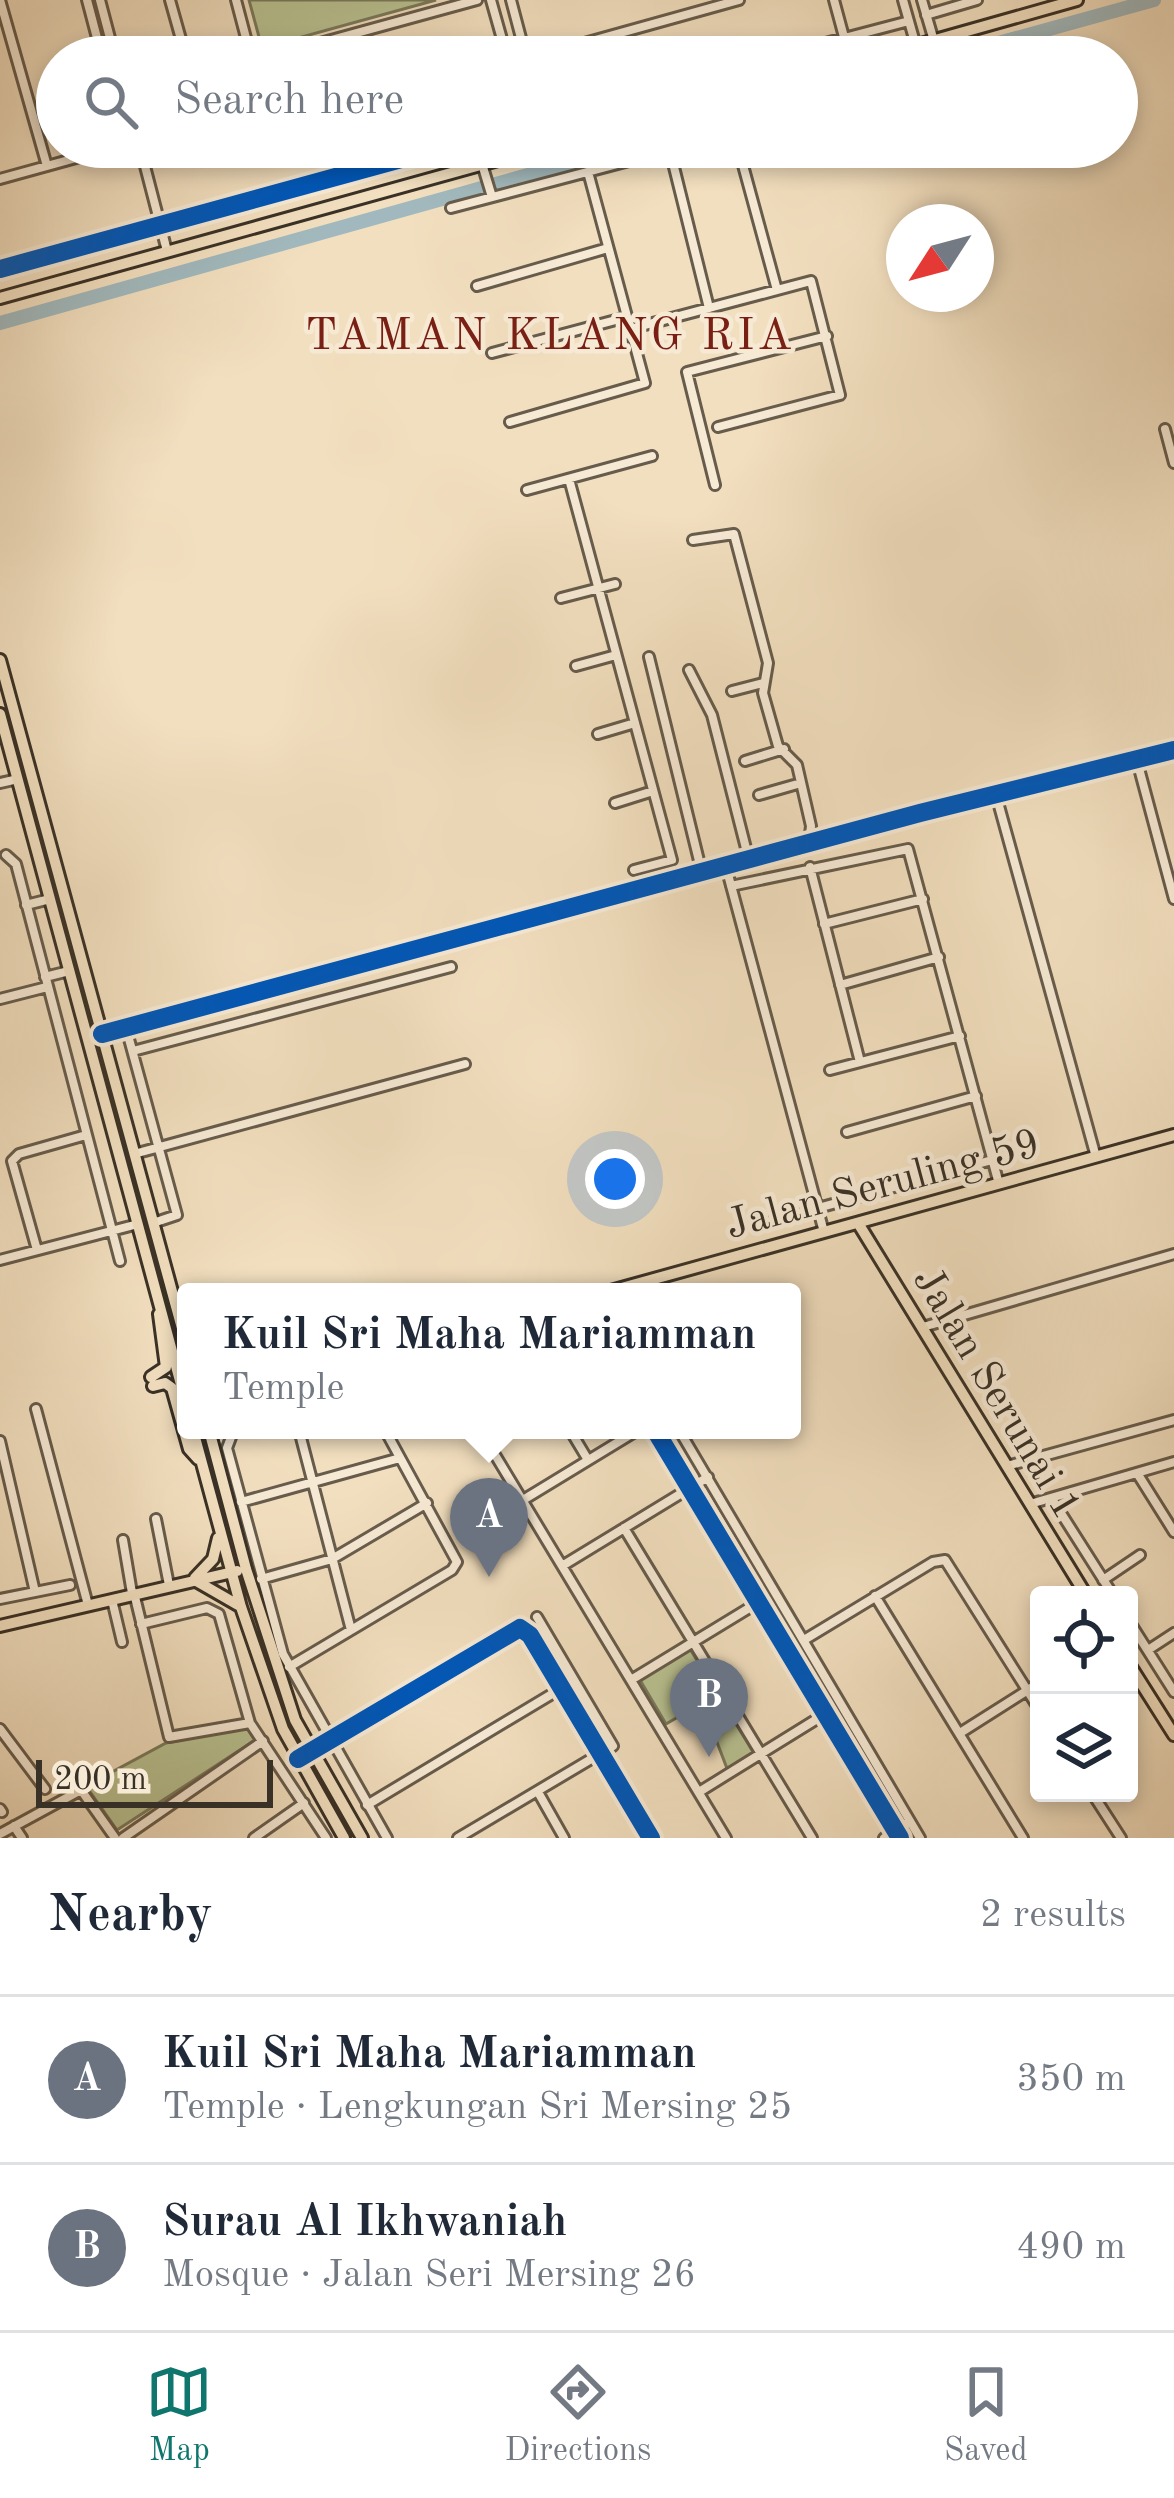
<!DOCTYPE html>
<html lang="en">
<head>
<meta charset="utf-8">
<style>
	body { margin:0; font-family:"Old Standard TT",serif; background:#f6f6f7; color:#1f2937 }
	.controls { position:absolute; right:36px; bottom:36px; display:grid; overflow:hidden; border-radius:12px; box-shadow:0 6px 18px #0003 }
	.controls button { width:108px; height:108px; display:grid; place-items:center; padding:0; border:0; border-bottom:3px solid #e0e1e3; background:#fff; color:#1f2937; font:60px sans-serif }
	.compass { position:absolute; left:886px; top:204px; width:108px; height:108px; border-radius:50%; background:#fff; box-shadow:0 6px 18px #0003; rotate:234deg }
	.scale { position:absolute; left:36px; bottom:30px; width:237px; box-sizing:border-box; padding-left:12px; border:6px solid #393126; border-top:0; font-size:33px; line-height:42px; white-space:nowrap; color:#393126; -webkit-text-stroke:9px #f7ead5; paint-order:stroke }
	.you { position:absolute; left:615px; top:1179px; width:42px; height:42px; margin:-30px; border:9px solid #fff; border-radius:50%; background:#1a73e8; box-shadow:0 0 0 18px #1a73e833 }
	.badge { display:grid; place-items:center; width:78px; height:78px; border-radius:50%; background:#0f766e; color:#fff; font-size:39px; font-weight:700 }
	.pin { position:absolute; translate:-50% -99px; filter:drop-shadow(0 3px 6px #0008) }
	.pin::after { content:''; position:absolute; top:63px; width:42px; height:36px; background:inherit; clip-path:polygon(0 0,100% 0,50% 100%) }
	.popup { position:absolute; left:177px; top:1283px; width:624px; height:156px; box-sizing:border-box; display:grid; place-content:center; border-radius:12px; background:#fff; filter:drop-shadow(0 3px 9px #0005); font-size:39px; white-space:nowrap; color:#747a83 }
	.popup b { font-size:45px; color:#1f2937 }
	.popup::after { content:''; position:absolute; left:50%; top:100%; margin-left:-24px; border:24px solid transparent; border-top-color:#fff }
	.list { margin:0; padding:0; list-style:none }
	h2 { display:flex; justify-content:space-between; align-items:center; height:156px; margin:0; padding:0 48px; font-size:51px }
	h2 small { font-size:39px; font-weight:400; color:#747a83 }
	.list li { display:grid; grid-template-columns:78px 1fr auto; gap:36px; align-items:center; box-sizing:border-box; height:168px; padding:0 48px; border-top:3px solid #e0e1e3 }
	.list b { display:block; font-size:45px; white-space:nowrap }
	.list p { margin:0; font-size:39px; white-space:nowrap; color:#747a83 }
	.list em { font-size:39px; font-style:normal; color:#747a83 }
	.icon { flex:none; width:66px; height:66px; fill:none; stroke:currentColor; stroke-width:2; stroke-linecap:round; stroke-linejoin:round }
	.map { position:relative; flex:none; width:1174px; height:1838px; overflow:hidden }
	.search { position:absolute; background:#fff; box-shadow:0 6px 18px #0003; left:36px; right:36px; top:36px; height:132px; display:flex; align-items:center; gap:30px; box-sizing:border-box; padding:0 42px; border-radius:66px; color:#747a83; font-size:45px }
	.sheet { height:492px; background:#fff }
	nav { display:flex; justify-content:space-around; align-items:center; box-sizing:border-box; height:168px; border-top:3px solid #e0e1e3; background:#fff; font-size:33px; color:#747a83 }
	nav a { display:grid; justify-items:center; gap:6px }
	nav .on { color:#0f766e }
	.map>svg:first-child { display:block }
	.green { fill:#b9c292; stroke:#797a5c; stroke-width:3 }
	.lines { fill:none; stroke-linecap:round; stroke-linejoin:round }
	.river { stroke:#a1b9be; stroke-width:14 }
	.minor-casing { stroke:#675c4c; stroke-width:14 }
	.major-casing { stroke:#393126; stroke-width:16 }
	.minor { stroke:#f7ead5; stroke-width:8 }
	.major { stroke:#f2dfbf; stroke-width:10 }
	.cycleway-casing { stroke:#f7ead5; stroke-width:26 }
	.cycleway { stroke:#0057b8; stroke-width:18 }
	.labels { text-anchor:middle; stroke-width:9; stroke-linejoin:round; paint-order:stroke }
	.street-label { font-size:42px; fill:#393126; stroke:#f7ead5 }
	.neighbourhood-label { font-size:45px; letter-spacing:3px; fill:#7a1f14; stroke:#f7ead5 }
</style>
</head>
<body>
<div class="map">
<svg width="1174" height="1838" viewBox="0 0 1174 1838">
	<rect width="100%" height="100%" fill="#f2dfbf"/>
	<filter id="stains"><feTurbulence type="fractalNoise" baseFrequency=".00167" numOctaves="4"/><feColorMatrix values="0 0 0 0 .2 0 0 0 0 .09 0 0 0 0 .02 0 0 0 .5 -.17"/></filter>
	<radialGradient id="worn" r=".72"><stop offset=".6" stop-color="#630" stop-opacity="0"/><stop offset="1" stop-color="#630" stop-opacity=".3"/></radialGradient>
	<path class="green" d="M249 0H436L262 48Z
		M690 1649 755 1755 728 1771 702 1703 666 1724 640 1680Z
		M249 1727 257 1739 117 1830 86 1786 166 1743Z"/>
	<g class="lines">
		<path class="river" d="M948 57 1154 0
			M0 323 628 147"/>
		<g class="minor-casing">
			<path id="minor" d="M0 0 47 166
				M87 0 102 57
				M100 0 115 57
				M170 0 186 57
				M236 0 251 57
				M491 0 507 57
				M511 0 526 57
				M834 0 844 37
				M903 0 916 46
				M922 0 934 41
				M926 15 977 0
				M269 57 477 0
				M534 57 739 0
				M772 57 909 21
				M140 147 167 251
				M669 147 709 308
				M738 147 777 290
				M143 159 184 147
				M482 164 492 197
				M0 179 116 147
				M451 208 682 147
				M0 269 445 147
				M477 286 608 248
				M630 329 811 281 840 395 718 427
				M492 353 627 317
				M510 422 645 383 588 172
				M1165 429 1174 463
				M569 479 672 860 634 870
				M715 485 687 372 827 336
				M527 490 652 456
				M693 540 734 534 768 663 763 693 778 746 797 765 811 826 809 842
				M561 598 615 584
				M649 657 702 873
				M576 666 616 655
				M689 670 712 715 749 860
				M732 691 763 683
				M598 734 635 723
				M745 761 784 749
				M1137 761 1174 899
				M0 783 18 779
				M759 795 801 783
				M996 795 1096 1157
				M615 803 653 791
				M6 855 16 864 120 1261
				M726 867 824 1232
				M810 867 860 1062
				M731 886 908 849 999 1184
				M26 905 50 899
				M824 924 923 899
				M45 977 69 971
				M840 985 939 957
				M0 999 47 987
				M126 1028 177 1215 153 1223
				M102 1034 920 813 1174 750
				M133 1051 451 967
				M830 1070 960 1036
				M847 1132 976 1096
				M134 1154 465 1064
				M771 1221 992 1160
				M37 1250 12 1161 19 1154 86 1135
				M0 1260 138 1224
				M923 1327 1174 1254
				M36 1409 88 1605
				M241 1430 233 1432 227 1448 283 1654 387 1838
				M299 1430 351 1630
				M480 1430 726 1838
				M570 1430 588 1460
				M655 1430 900 1838
				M679 1430 920 1838
				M0 1441 35 1592
				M1007 1466 1174 1420
				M1137 1473 1174 1532
				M1052 1499 1113 1595
				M523 1500 638 1430
				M241 1502 400 1458
				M1030 1504 1174 1462
				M156 1519 169 1585
				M624 1528 812 1838
				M123 1540 132 1593
				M562 1566 708 1477
				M261 1579 332 1559 427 1503
				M1103 1580 1140 1555
				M134 1593 169 1737 250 1723
				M875 1596 1023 1838
				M0 1599 70 1585
				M112 1600 122 1642
				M1129 1621 1174 1692
				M141 1624 207 1608 219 1614 250 1723 326 1838
				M804 1640 933 1562 945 1560 1039 1709
				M1148 1650 1174 1633
				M289 1667 452 1570 457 1562 385 1430
				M631 1680 759 1602
				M0 1729 45 1789
				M960 1733 1039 1683
				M309 1752 520 1628 530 1635 651 1838
				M538 1792 564 1838
				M699 1792 825 1714
				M1092 1793 1121 1838
				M367 1805 562 1688
				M0 1809 2 1812
				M14 1826 22 1838
				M0 1834 81 1790 115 1838
				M123 1838 263 1741
				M254 1838 304 1803
				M458 1838 613 1746 537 1617
				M884 1838 910 1821"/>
		</g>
		<g class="major-casing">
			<path id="major" d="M875 57 1077 0
				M0 298 545 147
				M0 660 186 1343
				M0 714 186 1403
				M858 1223 1086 1595
				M607 1292 1174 1135
				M151 1377 166 1367 159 1314
				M153 1386 165 1383 172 1388 189 1449 198 1459
				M193 1430 241 1607 283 1729 344 1838
				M209 1430 246 1569 295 1720 362 1838
				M195 1578 213 1559 218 1538
				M198 1582 238 1605
				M0 1626 237 1571
				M1129 1664 1174 1735"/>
		</g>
		<use href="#minor" class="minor"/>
		<use href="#major" class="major"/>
		<g class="cycleway-casing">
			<path id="cycleway" d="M0 269 445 147
				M102 1034 920 813 1174 750
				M655 1430 900 1838
				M298 1759 520 1628 530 1635 651 1838"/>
		</g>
		<use href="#cycleway" class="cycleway"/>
	</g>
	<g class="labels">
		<g class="street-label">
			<text transform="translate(882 1182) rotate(-15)" y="15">Jalan Seruling 59</text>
			<text transform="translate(999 1392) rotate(59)" y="15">Jalan Serunai 1</text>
		</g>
		<g class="neighbourhood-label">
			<text x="550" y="349">TAMAN KLANG RIA</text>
		</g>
	</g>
	<rect width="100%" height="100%" filter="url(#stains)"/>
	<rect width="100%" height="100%" fill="url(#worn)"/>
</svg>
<div class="controls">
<button><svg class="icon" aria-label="locate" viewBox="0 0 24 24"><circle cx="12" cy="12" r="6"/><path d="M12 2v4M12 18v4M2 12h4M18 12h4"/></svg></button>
<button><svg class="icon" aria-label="layers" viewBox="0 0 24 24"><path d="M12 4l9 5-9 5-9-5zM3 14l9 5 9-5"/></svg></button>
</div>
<svg class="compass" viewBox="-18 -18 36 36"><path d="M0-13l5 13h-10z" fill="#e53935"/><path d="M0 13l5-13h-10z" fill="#747a83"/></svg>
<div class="scale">200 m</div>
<div class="you"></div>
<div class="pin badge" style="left:489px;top:1577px;background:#6b7280">A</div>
<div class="popup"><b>Kuil Sri Maha Mariamman</b>Temple</div>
<div class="pin badge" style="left:709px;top:1757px;background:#6b7280">B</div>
<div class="search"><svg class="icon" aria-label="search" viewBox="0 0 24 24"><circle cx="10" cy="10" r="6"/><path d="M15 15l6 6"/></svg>Search here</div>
</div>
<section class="sheet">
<h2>Nearby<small>2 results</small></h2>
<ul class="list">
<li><span class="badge" style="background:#6b7280">A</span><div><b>Kuil Sri Maha Mariamman</b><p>Temple · Lengkungan Sri Mersing 25</p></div><em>350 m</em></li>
<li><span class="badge" style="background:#6b7280">B</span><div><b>Surau Al Ikhwaniah</b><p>Mosque · Jalan Seri Mersing 26</p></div><em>490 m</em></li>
</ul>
</section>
<nav>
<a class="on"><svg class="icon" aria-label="map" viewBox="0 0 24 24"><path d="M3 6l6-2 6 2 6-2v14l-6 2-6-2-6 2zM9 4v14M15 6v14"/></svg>Map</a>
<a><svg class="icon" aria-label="directions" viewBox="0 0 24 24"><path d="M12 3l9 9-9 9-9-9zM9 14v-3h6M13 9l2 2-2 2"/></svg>Directions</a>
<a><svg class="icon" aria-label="saved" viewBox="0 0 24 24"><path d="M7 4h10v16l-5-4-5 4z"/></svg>Saved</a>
</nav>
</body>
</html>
